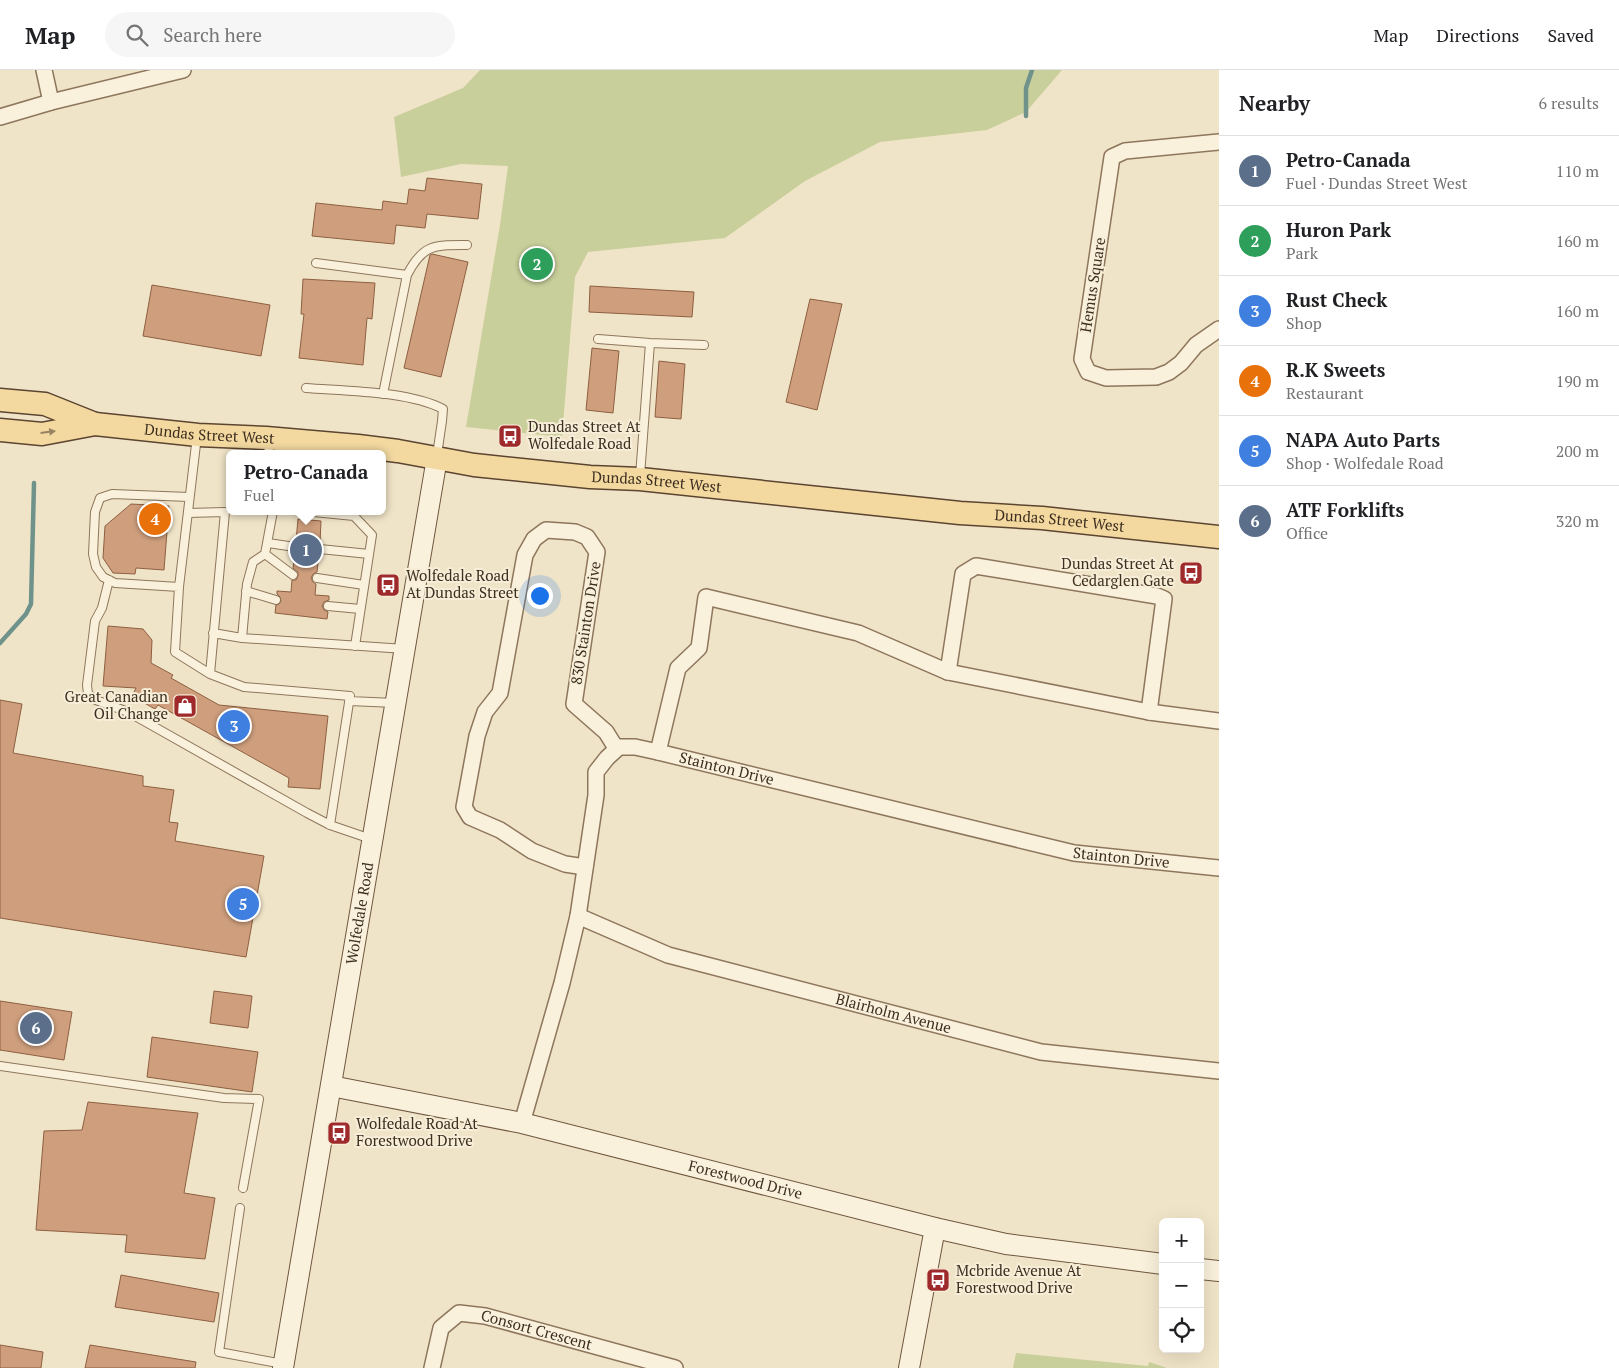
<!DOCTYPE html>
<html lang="en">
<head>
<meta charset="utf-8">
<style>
	body { margin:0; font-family:"PT Serif",serif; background:#f6f6f6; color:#202124 }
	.controls { position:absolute; right:15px; bottom:15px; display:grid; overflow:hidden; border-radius:8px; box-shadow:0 5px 20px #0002 }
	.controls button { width:45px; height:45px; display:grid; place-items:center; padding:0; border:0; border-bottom:1px solid #e0e0e0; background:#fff; color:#202124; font:25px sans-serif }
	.you { position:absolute; left:539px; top:525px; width:18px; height:18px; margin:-12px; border:4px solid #fff; border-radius:50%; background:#1a73e8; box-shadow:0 0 0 8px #1a73e833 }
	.badge { display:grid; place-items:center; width:32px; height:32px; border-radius:50%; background:#0b8043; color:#fff; font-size:16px; font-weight:700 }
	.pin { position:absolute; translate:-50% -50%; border:2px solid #fff; box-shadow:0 1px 5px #0006 }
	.popup { position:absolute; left:226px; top:380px; width:160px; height:65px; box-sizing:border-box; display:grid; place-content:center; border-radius:8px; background:#fff; filter:drop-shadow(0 1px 4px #0005); font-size:16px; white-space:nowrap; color:#757577 }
	.popup b { font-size:19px; color:#202124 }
	.popup::after { content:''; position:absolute; left:50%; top:100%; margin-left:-10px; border:10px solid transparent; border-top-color:#fff }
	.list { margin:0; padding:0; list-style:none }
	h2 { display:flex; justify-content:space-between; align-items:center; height:65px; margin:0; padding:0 20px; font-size:21px }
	h2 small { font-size:16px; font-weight:400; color:#757577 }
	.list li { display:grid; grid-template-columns:32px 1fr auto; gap:15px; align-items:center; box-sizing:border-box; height:70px; padding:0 20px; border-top:1px solid #e0e0e0 }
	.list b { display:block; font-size:19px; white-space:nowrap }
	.list p { margin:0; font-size:16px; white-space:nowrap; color:#757577 }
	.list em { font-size:16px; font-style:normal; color:#757577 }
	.icon { flex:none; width:28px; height:28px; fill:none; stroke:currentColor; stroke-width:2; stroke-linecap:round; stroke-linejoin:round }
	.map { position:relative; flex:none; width:1219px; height:1298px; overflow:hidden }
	header { display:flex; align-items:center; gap:30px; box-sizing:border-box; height:70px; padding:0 25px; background:#fff; border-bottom:1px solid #e0e0e0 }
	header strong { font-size:24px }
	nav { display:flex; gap:28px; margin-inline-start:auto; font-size:18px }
	.search { width:350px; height:45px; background:#f6f6f6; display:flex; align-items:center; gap:12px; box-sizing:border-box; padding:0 18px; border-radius:28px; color:#757577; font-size:19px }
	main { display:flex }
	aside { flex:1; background:#fff }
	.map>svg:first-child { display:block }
	.green { fill:#c9cf9b }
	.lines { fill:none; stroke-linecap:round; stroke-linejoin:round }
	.stream { stroke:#6f938a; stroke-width:4.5 }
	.building { fill:#cf9f7d; stroke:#8d5f41 }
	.lane-casing { stroke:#8d765c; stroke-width:10 }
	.street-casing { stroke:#8d765c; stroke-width:18 }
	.secondary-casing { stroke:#6f573f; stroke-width:22 }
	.primary-casing { stroke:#5b4430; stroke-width:25 }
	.lane { stroke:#faf1dc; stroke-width:8 }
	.street { stroke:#faf1dc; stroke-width:15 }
	.secondary { stroke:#faf1dc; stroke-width:20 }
	.primary { stroke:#f3d9a0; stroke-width:22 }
	.oneway { fill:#988460 }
	.labels { text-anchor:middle; stroke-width:4; stroke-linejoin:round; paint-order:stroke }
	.street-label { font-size:15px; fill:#3d2e20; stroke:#f7eed8 }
	.poi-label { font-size:15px; fill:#3d2e20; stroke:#f7eed8; text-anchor:start }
</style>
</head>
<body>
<header>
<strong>Map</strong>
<div class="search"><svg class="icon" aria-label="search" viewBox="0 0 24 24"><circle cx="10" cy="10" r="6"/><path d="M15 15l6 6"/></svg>Search here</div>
<nav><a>Map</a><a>Directions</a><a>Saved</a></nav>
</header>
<main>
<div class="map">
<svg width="1219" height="1298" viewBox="0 0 1219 1298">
	<rect width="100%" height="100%" fill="#f0e4c8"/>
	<path class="green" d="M480 0H1062L1026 42 987 60 880 72 805 111 725 168 588 182 575 207 562 367 466 357 500 155 508 96 461 94 401 107 394 47 463 18Z
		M1016 1283 1148 1296 1149 1292 1167 1298H1013Z"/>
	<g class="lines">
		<path class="stream" d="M1026 46V18L1032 0
			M0 573 26 544 31 534 34 413"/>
	</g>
	<path class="building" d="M427 108 482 114 478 149 427 144 425 158 396 155 394 174 312 166 316 133 382 140 383 131 407 134 409 119 425 121Z
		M432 184 468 192 441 307 404 298 430 185Z
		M303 209 375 213 372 249 367 248 363 295 299 288 304 244H301Z
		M152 215 270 235 261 286 143 266Z
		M590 216 694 222 692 247 589 242Z
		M810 229 842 234 817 340 786 332Z
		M592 278 619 281 613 343 586 340Z
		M659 291 685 294 681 349 655 347Z
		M131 434 169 436 164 500 136 498 135 504 113 503 103 488 105 456Z
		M298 449 321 451 320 473 316 475 314 479 316 483 319 484 317 502 313 504 311 508 313 512 316 514 315 525 329 526V530L324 532 322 536 324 540 328 542 327 549 275 543 276 535 279 534 281 531 280 527 277 524V521L291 522 292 510H296L298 506V502L293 498 295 483 299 481 301 477 299 473 296 471Z
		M108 556 143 559 152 570 151 593 173 605 171 608 219 635 328 646 320 719 288 717 289 708 158 635 155 639 132 626 136 618 103 616Z
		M0 630 22 634 13 683 143 706V716L174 720 169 752 178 753 175 771 264 786 246 887 0 848Z
		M214 921 252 926 248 958 210 953Z
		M0 931 72 942 64 990 0 980Z
		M152 967 258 982 252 1022 147 1007Z
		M88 1032 198 1043 184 1123 215 1128 205 1189 125 1182 127 1165 36 1160 44 1061 82 1060Z
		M121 1205 219 1223 214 1252 115 1237Z
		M0 1275 43 1282 41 1298H0Z
		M90 1275 196 1292 195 1298H85Z"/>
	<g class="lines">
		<g class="lane-casing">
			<path id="lane" d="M316 193 407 205
				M598 269 650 273 704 275
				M306 318C345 321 409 321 443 339L442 351 437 385
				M383 324 407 205C423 174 434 175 467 175
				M197 366 179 517 175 582 210 604
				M266 370 270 384
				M640 406 650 273
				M273 441 265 484 253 492 247 514 242 568 405 579
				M303 441 354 446 372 465 355 576
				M188 443 225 442 210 604 244 617 350 626 330 755
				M268 473 295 477
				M320 479 369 484
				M265 484 293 505
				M317 508 364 515
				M109 510 102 538 95 551 87 615 88 624 96 630 128 642 307 743 330 755 371 769
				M179 517 115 513 103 507 96 497 93 484 95 442 100 428 112 424 189 427
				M246 521 276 530
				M328 536 360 539
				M213 563 242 568
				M349 631 395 633
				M0 996 224 1028 259 1029 243 1118
				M240 1138 219 1282 283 1294"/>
		</g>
		<g class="street-casing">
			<g id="street">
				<path d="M44 0 51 32"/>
				<path d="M0 47 51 32 183 0"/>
				<path d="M1219 72 1125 81 1112 87 1082 289 1088 302 1106 308 1156 307 1169 302 1181 293 1196 275 1219 259"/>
				<path d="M948 602 963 504 976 496 1157 526 1164 529 1149 642"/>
				<path d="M658 682 678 598 699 578 706 527 858 563 948 602 1149 642 1219 651"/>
				<path d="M585 797 565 794 532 781 500 760 470 747 464 737 477 666 485 642 500 623 525 485 534 469 546 460 575 462 587 467 597 482 574 634 606 662 616 678"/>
				<path id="s1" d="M578 846 668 885 1041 982 1219 1001"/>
				<path id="s2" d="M522 1053 562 913 578 846 596 725V702L607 688 619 677H635L658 682 1074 783 1219 798"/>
				<path id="s3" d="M432 1298 441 1258 459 1243 485 1246 675 1298"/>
			</g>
		</g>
		<g class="secondary-casing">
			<g id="secondary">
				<path id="s4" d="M331 1016 522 1053 935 1158 1006 1174 1163 1194"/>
				<path d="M1200 1199 1219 1201"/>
				<path id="s5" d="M283 1298 437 388"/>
				<path d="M909 1298 935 1158"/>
			</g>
		</g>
		<g class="primary-casing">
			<g id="primary">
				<path d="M0 330 45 334 95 354"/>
				<path id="s6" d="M0 360 42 364 95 354 198 365 266 368 358 376 398 381 474 395 590 407 640 409 960 443 1042 448 1219 467"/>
			</g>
		</g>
		<use href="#lane" class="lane"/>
		<use href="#street" class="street"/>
		<use href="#secondary" class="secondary"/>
		<use href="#primary" class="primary"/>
	</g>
	<defs><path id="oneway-solid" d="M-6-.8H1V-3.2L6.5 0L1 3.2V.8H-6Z" transform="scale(1.25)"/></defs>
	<use class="oneway" href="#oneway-solid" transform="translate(48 362) rotate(-7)"/>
	<defs>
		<g id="bus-square" transform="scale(1.25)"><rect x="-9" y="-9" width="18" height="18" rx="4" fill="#9e2a2b" stroke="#f7eed8"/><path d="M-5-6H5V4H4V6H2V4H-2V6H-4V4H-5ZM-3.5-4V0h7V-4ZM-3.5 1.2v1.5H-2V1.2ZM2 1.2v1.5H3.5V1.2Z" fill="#fff"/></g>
		<g id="shop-square" transform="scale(1.25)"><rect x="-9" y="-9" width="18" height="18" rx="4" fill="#9e2a2b" stroke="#f7eed8"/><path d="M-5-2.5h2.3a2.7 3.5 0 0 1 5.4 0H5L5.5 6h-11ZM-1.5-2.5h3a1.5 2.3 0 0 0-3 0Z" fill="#fff"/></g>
	</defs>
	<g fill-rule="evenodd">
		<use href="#bus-square" x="510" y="366"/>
		<use href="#bus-square" x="1191" y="503"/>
		<use href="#bus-square" x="388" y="515"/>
		<use href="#shop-square" x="185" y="636"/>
		<use href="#bus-square" x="339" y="1063"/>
		<use href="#bus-square" x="938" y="1210"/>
	</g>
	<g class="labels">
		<g class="street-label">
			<text transform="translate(1093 215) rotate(-81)" y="5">Hemus Square</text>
			<text dy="5" stroke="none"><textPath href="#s6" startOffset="211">Dundas Street West</textPath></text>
			<text dy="5" stroke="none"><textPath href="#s6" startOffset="661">Dundas Street West</textPath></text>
			<text dy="5" stroke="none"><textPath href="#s6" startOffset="1066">Dundas Street West</textPath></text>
			<text transform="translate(586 553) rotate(-81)" y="5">830 Stainton Drive</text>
			<text dy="5" stroke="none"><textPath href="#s2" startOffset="504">Stainton Drive</textPath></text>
			<text dy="5" stroke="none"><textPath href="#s2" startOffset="909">Stainton Drive</textPath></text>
			<text dy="5" stroke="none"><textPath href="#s5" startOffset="461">Wolfedale Road</textPath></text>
			<text dy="5" stroke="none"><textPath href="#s1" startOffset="331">Blairholm Avenue</textPath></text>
			<text dy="5" stroke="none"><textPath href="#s4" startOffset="425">Forestwood Drive</textPath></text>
			<text dy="5" stroke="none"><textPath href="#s3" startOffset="144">Consort Crescent</textPath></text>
		</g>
		<g class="poi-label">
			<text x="528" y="362">Dundas Street At<tspan x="528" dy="17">Wolfedale Road</tspan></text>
			<text x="1174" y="499" text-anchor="end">Dundas Street At<tspan x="1174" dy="17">Cedarglen Gate</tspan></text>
			<text x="406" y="511">Wolfedale Road<tspan x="406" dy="17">At Dundas Street</tspan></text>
			<text x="168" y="632" text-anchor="end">Great Canadian<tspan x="168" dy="17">Oil Change</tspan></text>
			<text x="356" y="1059">Wolfedale Road At<tspan x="356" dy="17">Forestwood Drive</tspan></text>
			<text x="956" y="1206">Mcbride Avenue At<tspan x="956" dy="17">Forestwood Drive</tspan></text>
		</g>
	</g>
</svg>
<div class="controls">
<button>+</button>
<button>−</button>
<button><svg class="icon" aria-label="locate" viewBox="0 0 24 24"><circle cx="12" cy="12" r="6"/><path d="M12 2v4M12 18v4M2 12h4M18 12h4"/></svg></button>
</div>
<div class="you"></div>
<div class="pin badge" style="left:306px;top:480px;background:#5c6f8a">1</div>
<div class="popup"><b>Petro-Canada</b>Fuel</div>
<div class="pin badge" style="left:537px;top:194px;background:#2e9e5b">2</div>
<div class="pin badge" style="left:234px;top:656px;background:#3f7fe0">3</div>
<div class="pin badge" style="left:155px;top:449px;background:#e8710a">4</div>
<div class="pin badge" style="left:243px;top:834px;background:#3f7fe0">5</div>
<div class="pin badge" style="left:36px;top:958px;background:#5c6f8a">6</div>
</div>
<aside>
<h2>Nearby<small>6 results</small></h2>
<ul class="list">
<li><span class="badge" style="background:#5c6f8a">1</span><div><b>Petro-Canada</b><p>Fuel · Dundas Street West</p></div><em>110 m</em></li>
<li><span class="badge" style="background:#2e9e5b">2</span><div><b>Huron Park</b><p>Park</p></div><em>160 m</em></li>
<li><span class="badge" style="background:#3f7fe0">3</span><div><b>Rust Check</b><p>Shop</p></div><em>160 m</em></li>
<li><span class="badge" style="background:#e8710a">4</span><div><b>R.K Sweets</b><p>Restaurant</p></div><em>190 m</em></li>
<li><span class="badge" style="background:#3f7fe0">5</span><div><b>NAPA Auto Parts</b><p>Shop · Wolfedale Road</p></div><em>200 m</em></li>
<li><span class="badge" style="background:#5c6f8a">6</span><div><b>ATF Forklifts</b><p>Office</p></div><em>320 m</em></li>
</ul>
</aside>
</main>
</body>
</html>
